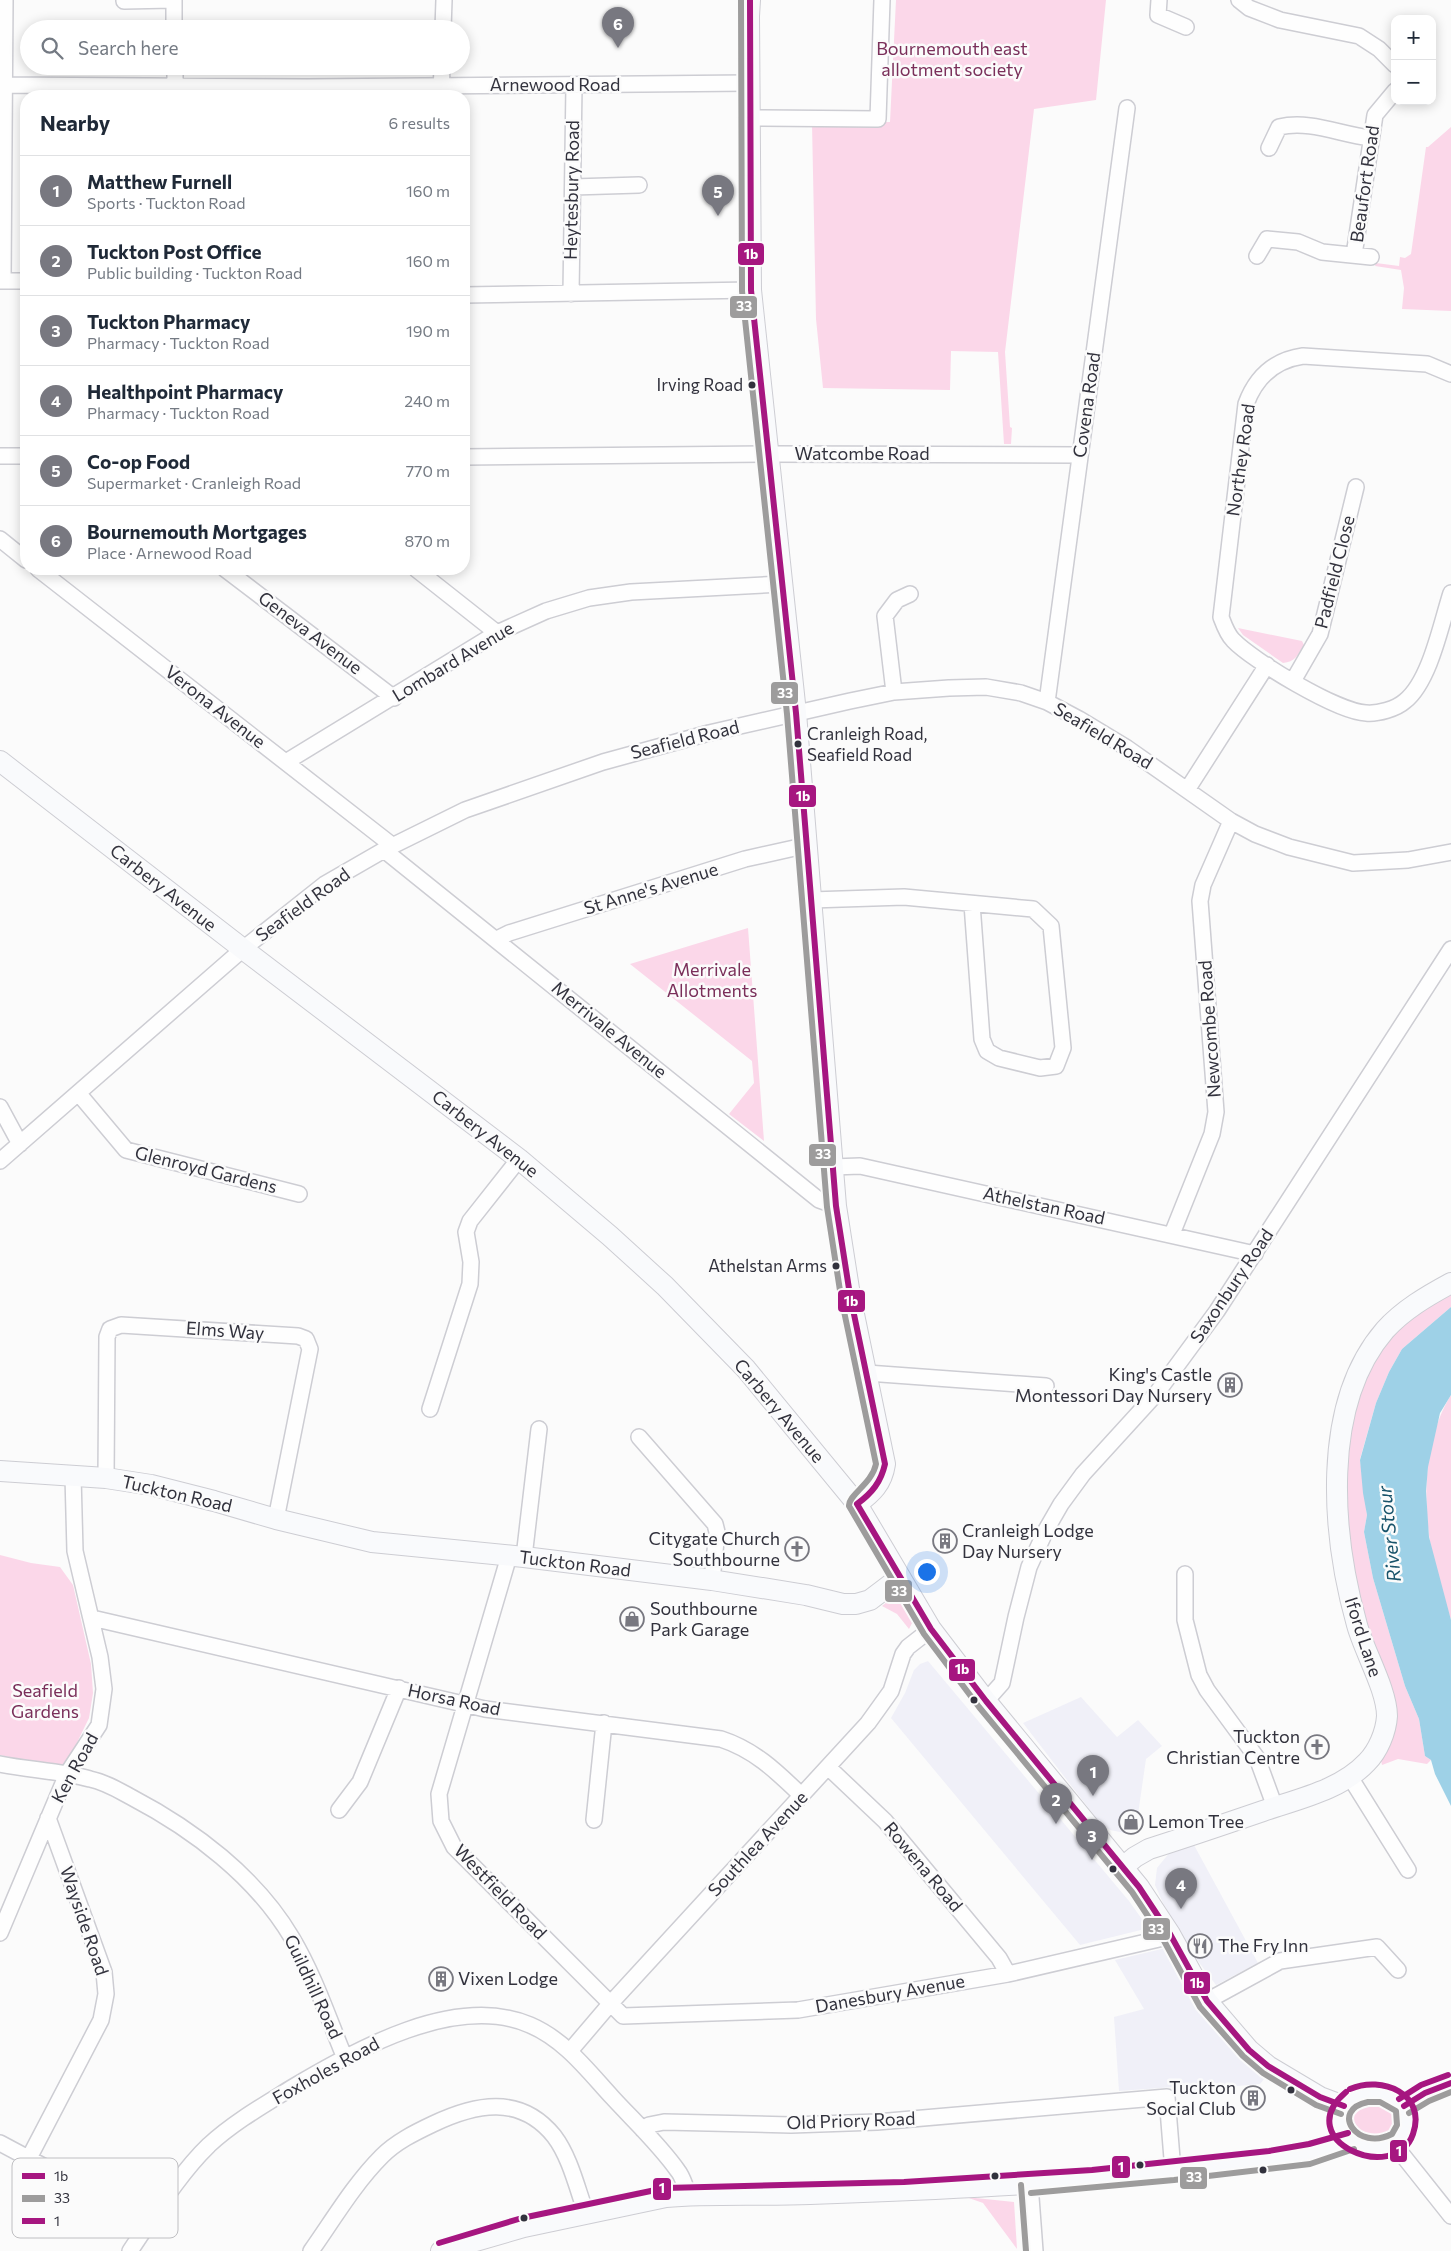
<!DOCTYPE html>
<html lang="en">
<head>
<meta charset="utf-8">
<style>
	body { margin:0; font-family:Commissioner,sans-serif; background:#f2f2f3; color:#1f2937 }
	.controls { position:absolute; right:15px; top:15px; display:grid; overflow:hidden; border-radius:10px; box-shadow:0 2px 12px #0003 }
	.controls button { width:45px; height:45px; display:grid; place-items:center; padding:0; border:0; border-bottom:1px solid #e0e1e3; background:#fff; color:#1f2937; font:25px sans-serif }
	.you { position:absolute; left:926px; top:1571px; width:18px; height:18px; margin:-12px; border:4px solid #fff; border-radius:50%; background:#1a73e8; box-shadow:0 0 0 8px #1a73e833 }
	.badge { display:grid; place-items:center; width:32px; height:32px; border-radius:50%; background:#787880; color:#fff; font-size:16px; font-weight:700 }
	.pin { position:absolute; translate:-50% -41px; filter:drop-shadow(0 1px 2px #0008) }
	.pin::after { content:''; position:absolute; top:26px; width:18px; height:15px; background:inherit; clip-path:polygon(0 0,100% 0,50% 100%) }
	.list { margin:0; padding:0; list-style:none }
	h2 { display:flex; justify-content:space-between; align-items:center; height:65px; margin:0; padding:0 20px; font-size:21px }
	h2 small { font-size:16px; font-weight:400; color:#747a83 }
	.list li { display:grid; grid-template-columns:32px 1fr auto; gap:15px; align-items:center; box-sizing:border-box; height:70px; padding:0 20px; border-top:1px solid #e0e1e3 }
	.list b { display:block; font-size:19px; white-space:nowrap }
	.list p { margin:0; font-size:16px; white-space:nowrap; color:#747a83 }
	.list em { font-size:16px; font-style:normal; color:#747a83 }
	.icon { flex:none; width:28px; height:28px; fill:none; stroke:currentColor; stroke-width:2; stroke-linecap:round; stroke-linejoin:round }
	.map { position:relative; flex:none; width:1451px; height:2251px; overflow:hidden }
	.search { position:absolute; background:#fff; box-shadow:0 2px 12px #0003; left:20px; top:20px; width:450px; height:55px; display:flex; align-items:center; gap:12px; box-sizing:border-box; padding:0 18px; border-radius:28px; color:#747a83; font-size:19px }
	.panel { position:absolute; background:#fff; box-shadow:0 2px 12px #0003; left:20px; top:90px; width:450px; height:485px; border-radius:20px }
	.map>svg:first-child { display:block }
	.built { fill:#f0f0f8 }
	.green { fill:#fbd7e9 }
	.water { fill:#9ed1e7 }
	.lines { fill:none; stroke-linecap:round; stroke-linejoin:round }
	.street-casing { stroke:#cdcdd3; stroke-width:18 }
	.secondary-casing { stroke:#cdcdd3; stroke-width:22 }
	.street { stroke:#fefefe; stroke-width:15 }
	.secondary { stroke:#f9fafc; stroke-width:20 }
	.bus-1-casing { stroke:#fbfbfb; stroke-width:10 }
	.bus-2-casing { stroke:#fbfbfb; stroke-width:10 }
	.bus-3-casing { stroke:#fbfbfb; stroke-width:10 }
	.bus-1 { stroke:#a61680; stroke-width:6 }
	.bus-2 { stroke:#9d9c9c; stroke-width:6 }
	.bus-3 { stroke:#a61680; stroke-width:6 }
	.bus-dot { fill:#32323d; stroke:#fbfbfb; stroke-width:2 }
	.labels { text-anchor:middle; stroke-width:5; stroke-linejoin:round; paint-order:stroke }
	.bus-label { font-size:17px; fill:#32323d; stroke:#fbfbfb; text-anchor:end }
	.park-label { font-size:18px; fill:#7a2f5a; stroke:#fbfbfb }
	.street-label { font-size:18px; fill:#32323d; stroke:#fbfbfb }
	.poi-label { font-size:18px; fill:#32323d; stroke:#fbfbfb; text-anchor:start }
	.water-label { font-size:19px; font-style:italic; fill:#18536a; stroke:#fbfbfb }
	.key { fill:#fbfbfb; stroke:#bfbfc2; stroke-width:1 }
	.key-label { font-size:14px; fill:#32323d }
	.line-badge { stroke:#fbfbfb; stroke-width:2 }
	.badge-label { font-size:14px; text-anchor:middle; font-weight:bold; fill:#fff }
</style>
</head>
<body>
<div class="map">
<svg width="1451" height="2251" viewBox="0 0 1451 2251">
	<rect width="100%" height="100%" fill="#fbfbfb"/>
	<path class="built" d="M928 1661 1129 1901 1144 1922 1145 1929 1080 1945 891 1718 905 1693 914 1670 920 1664Z
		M1081 1697 1117 1737 1138 1720 1162 1746 1146 1759 1135 1835 1110 1830 1100 1823 1023 1723Z
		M1194 1845 1258 1963 1216 1985 1198 1961 1179 1930 1163 1903 1155 1885 1157 1868 1170 1852Z
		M1166 1948 1193 1998 1242 2058 1265 2078 1260 2084 1180 2091 1174 2087 1119 2091 1114 2017 1144 2009 1115 1960Z"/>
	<path class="green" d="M896 0H1106L1096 100 1034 109 1005 352 1010 427 1012 428 1011 444H1004L998 352 951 351 950 390 823 388 816 319 812 124 890 122Z
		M1451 127V311L1402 309 1404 288 1401 270 1375 266 1376 263 1399 266 1400 257 1405 258 1411 254 1426 147H1428Z
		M1238 628 1302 641 1304 645C1298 655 1295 662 1283 663L1243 635Z
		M748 928 764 1141 729 1114 754 1083 752 1061 630 964Z
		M1451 1283V1307L1402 1349 1389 1372 1376 1403 1360 1459 1367 1515 1364 1532 1373 1578 1405 1686 1419 1719 1425 1756 1431 1760 1427 1764 1398 1759 1382 1765 1378 1746 1385 1730 1357 1627 1336 1492 1370 1350Z
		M1451 1395V1620C1443 1595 1432 1561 1429 1535 1423 1489 1426 1435 1451 1395Z
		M0 1555 31 1563 60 1567 73 1585 91 1664 93 1693 89 1718 64 1769 0 1755Z
		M891 1599C906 1600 908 1608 914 1619L909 1629 897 1614 882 1606Z
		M1370 2103C1392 2105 1398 2109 1396 2132L1362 2144 1347 2125C1350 2111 1356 2106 1370 2103Z
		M966 2197 1014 2202 1017 2249 983 2203Z"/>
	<path class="water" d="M1451 1307V1395L1440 1413 1428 1467 1426 1491 1429 1537 1451 1620V1806L1435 1774 1431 1760 1425 1756 1419 1719 1405 1686 1373 1578 1364 1532 1367 1515 1363 1493 1360 1460 1376 1403 1389 1372 1402 1349Z"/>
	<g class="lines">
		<g class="street-casing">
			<path id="street" d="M174 0V29
				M1159 0 1158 15 1186 27
				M1239 0 1249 8 1280 20 1359 36 1379 49 1395 65
				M124 1 172 0
				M443 29 444 0
				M175 66V95
				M0 85 307 87 749 83
				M441 95 442 66
				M750 118 878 119 882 0
				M1269 148 1279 127C1310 120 1339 134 1370 138
				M573 187 639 185
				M1354 255 1375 115 1395 91
				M1257 256 1267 239 1298 242 1322 252 1371 257
				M0 281H26
				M3 281 5 0
				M571 294 574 85
				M464 295 751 290
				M1451 374 1427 364 1303 356C1275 360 1256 377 1246 404L1221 617C1224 625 1227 634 1233 640 1253 661 1338 712 1366 713 1378 714 1396 709 1405 701 1430 681 1441 624 1451 593
				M0 456H26
				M464 457 768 454 1080 455
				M0 539 26 560
				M38 569 393 846
				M225 569 394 698
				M416 569 497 633
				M1293 681 1320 634 1356 487
				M894 692 885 616 897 600 910 594
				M1047 702 1127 108
				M286 762 497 633 546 611 589 598 631 592 782 584
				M1187 790 1267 665
				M384 850 819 1200 836 1206
				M811 900 904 897 1033 909 1051 926 1063 1048 1056 1066 1040 1068 999 1058 987 1051 982 1039 972 904
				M497 939 509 933 745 859 808 845
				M79 1094 126 1150 299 1194
				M0 1107 20 1144
				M0 1161 243 949 325 884 384 850 465 810 603 762 709 733 850 701 894 692 949 688 986 687 1021 693 1047 702 1079 719 1127 748 1231 821 1255 834 1289 847 1353 863 1408 860 1451 852
				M833 1167 860 1166 1255 1254
				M1172 1234 1212 1134 1216 1112 1200 901 1203 885 1231 821
				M867 1373 1046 1386
				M430 1409 470 1284 471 1262 466 1232 470 1221 519 1159
				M639 1437 715 1524 717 1532 712 1580
				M106 1478 107 1337 110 1329 121 1325 298 1336 306 1339 310 1349 276 1519
				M509 1556 439 1794 441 1821 454 1847 623 2016 798 2010 1008 1974 1159 1939 1170 1934
				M524 1557 539 1429
				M1185 1574V1620L1199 1675 1207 1690 1257 1758 1275 1807
				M92 1618 485 1709 721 1739C755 1750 777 1772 802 1796
				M986 1701 1002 1683 1016 1617 1029 1567 1046 1530 1061 1504 1083 1474 1156 1394 1217 1311 1451 949
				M0 1764C30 1770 61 1771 90 1779 105 1782 118 1790 131 1797 194 1830 256 1877 292 1938 314 1975 328 2017 344 2056
				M829 1768 885 1821 999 1958 1008 1974
				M1350 1777 1408 1870
				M339 1810 360 1782 399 1688
				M594 1820 604 1723
				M0 1933 67 1774 99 1725 104 1689 100 1657 75 1551 73 1476
				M1207 2001 1280 1961 1377 1947 1398 1970
				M570 2051 610 2004 868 1723 891 1691 903 1654 908 1647 931 1629
				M643 2130 649 2125 664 2122 791 2125 877 2122 1167 2097 1173 2171
				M0 2143 150 2223
				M1393 2143 1451 2216
				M29 2158 101 2020 106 1994 104 1972 48 1818
				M1030 2184 1035 2251
				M130 2251C154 2216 178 2175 209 2145 234 2122 264 2105 293 2087 355 2050 456 1993 530 2025 565 2040 588 2071 612 2097 634 2121 659 2144 678 2171 683 2177 685 2187 689 2195
				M311 2251C333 2220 354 2184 382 2156 396 2142 414 2133 433 2124 475 2104 520 2094 554 2136 570 2157 577 2188 586 2213"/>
		</g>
		<g class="secondary-casing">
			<path id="secondary" d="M750 0 749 16 751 290 796 713 836 1206 850 1295 885 1464C882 1484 872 1493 857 1504
				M0 761 243 949 519 1159 610 1236 665 1286 746 1369 857 1504 931 1629 986 1701 1139 1887 1170 1934 1207 2001 1249 2050 1268 2066 1320 2097 1344 2106
				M0 1471 106 1478 151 1485 214 1501 276 1519 372 1542 524 1557 712 1580 806 1595 843 1604H856L870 1600 899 1578
				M1123 1867 1135 1857 1149 1849C1187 1837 1225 1824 1263 1811 1298 1799 1341 1790 1367 1762 1378 1751 1386 1732 1387 1716 1387 1690 1364 1651 1357 1625 1332 1536 1320 1405 1385 1330 1403 1310 1427 1296 1451 1283
				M1365 2092C1381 2093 1392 2095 1404 2106 1405 2114 1408 2125 1404 2133 1400 2141 1394 2143 1386 2146 1365 2152 1343 2144 1338 2121 1344 2105 1350 2099 1365 2092Z
				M1404 2106 1425 2093 1451 2083
				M441 2251 524 2227 666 2197C714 2193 762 2196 810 2194 936 2190 1062 2184 1187 2169 1242 2163 1299 2160 1351 2141"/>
		</g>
		<use href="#street" class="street"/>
		<use href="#secondary" class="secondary"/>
		<g class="bus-1-casing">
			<path id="bus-1" d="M750 0 751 290 796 713 836 1206 850 1295 885 1464C881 1482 872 1493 857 1504
				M857 1504 931 1629 986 1701 1139 1887 1170 1934 1207 2001 1249 2050 1268 2066 1320 2097 1344 2106
				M1404 2106 1425 2093 1451 2083"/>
		</g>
		<g class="bus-2-casing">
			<path id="bus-2" d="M741 0 742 291 787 714 827 1207 841 1297 876 1464C872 1484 848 1495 849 1506L924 1634 979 1707 1132 1892 1163 1939 1200 2007 1243 2056 1263 2073 1316 2105 1341 2114
				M1368 2102H1380L1396 2111 1397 2125 1392 2134C1357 2152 1329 2110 1368 2102Z
				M1409 2113 1429 2101 1451 2092
				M1021 2185 1026 2251
				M1031 2193 1174 2180 1310 2164 1354 2149"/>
		</g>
		<g class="bus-3-casing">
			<path id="bus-3" d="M1346 2092C1289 2140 1395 2186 1413 2134 1427 2094 1382 2075 1350 2089
				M1399 2099 1421 2085 1448 2075
				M439 2243 522 2218 665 2188 904 2182 1092 2170 1269 2151 1309 2144 1348 2133"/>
		</g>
		<use href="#bus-1" class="bus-1"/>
		<use href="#bus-2" class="bus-2"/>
		<use href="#bus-3" class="bus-3"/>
	</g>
	<defs>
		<g id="building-ring" transform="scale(1.25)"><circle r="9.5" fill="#fbfbfb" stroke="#787880" stroke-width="1.5"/><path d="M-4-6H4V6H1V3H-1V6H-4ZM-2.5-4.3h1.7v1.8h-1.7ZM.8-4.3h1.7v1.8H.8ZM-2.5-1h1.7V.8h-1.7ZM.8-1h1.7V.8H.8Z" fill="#787880"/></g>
		<g id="church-ring" transform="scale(1.25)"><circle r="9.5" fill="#fbfbfb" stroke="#787880" stroke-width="1.5"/><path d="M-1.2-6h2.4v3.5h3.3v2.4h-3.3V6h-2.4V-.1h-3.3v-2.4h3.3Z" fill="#787880"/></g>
		<g id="shop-ring" transform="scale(1.25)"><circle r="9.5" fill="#fbfbfb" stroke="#787880" stroke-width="1.5"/><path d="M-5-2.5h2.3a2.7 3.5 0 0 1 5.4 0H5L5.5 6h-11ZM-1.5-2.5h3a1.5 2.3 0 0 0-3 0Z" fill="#787880"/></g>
		<g id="restaurant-ring" transform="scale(1.25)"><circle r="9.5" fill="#fbfbfb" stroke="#787880" stroke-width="1.5"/><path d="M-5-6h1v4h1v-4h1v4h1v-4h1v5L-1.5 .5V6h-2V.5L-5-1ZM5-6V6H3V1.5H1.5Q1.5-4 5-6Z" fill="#787880"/></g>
	</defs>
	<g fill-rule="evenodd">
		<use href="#building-ring" x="1230" y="1385"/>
		<use href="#building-ring" x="945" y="1541"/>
		<use href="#church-ring" x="797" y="1549"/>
		<use href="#shop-ring" x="632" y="1619"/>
		<use href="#church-ring" x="1317" y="1747"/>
		<use href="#shop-ring" x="1131" y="1822"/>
		<use href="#restaurant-ring" x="1200" y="1946"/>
		<use href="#building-ring" x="441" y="1979"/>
		<use href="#building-ring" x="1253" y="2098"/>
	</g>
	<g class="bus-dot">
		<circle cx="752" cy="385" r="4.5"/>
		<circle cx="798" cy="744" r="4.5"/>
		<circle cx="836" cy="1266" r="4.5"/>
		<circle cx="974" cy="1700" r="4.5"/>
		<circle cx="1113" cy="1869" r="4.5"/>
		<circle cx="1291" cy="2090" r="4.5"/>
		<circle cx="1140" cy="2165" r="4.5"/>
		<circle cx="1263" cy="2170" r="4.5"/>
		<circle cx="995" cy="2176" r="4.5"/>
		<circle cx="524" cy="2218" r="4.5"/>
	</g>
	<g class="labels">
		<g class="bus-label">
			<text x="743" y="391">Irving Road</text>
			<text x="807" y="740" text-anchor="start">Cranleigh Road,<tspan x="807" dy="21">Seafield Road</tspan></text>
			<text x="827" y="1272">Athelstan Arms</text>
		</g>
		<g class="park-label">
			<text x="952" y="55">Bournemouth east<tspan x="952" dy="21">allotment society</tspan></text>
			<text x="712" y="976">Merrivale<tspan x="712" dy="21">Allotments</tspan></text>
			<text x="45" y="1697">Seafield<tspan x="45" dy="21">Gardens</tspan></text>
		</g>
		<g class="street-label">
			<text x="555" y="91">Arnewood Road</text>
			<text transform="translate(1365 184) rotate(-82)" y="6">Beaufort Road</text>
			<text transform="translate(572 190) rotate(-89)" y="6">Heytesbury Road</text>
			<text transform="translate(1087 405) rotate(-82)" y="6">Covena Road</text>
			<text x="862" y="460">Watcombe Road</text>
			<text transform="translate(1241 460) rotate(-82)" y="6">Northey Road</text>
			<text transform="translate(1335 572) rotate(-76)" y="6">Padfield Close</text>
			<text transform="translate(310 633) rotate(37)" y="6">Geneva Avenue</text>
			<text transform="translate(453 662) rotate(-31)" y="6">Lombard Avenue</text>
			<text transform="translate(215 707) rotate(38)" y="6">Verona Avenue</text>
			<text transform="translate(1103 736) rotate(31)" y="6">Seafield Road</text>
			<text transform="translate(685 740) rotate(-14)" y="6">Seafield Road</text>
			<text transform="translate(163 888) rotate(38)" y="6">Carbery Avenue</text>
			<text transform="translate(651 889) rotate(-17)" y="6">St Anne's Avenue</text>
			<text transform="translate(303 905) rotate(-36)" y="6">Seafield Road</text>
			<text transform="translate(1210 1029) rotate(-94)" y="6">Newcombe Road</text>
			<text transform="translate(609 1030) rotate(39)" y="6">Merrivale Avenue</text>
			<text transform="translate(485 1134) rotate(38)" y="6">Carbery Avenue</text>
			<text transform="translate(206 1170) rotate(14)" y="6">Glenroyd Gardens</text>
			<text transform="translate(1044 1206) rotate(12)" y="6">Athelstan Road</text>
			<text transform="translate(1232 1286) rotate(-56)" y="6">Saxonbury Road</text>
			<text transform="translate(225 1331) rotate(4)" y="6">Elms Way</text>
			<text transform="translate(779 1411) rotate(50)" y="6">Carbery Avenue</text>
			<text transform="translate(177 1494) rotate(13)" y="6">Tuckton Road</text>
			<text transform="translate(575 1564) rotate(7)" y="6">Tuckton Road</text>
			<text transform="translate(1363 1637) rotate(72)" y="6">Iford Lane</text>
			<text transform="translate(454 1700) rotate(12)" y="6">Horsa Road</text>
			<text transform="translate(75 1768) rotate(-61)" y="6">Ken Road</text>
			<text transform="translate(758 1844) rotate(-47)" y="6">Southlea Avenue</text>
			<text transform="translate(923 1867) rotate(50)" y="6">Rowena Road</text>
			<text transform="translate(500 1892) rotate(46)" y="6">Westfield Road</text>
			<text transform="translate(84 1921) rotate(71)" y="6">Wayside Road</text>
			<text transform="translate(313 1987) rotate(65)" y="6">Guildhill Road</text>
			<text transform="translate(890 1994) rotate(-10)" y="6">Danesbury Avenue</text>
			<text transform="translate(326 2071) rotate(-29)" y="6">Foxholes Road</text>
			<text transform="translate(851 2121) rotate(-2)" y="6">Old Priory Road</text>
		</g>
		<g class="poi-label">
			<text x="1212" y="1381" text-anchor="end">King's Castle<tspan x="1212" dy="21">Montessori Day Nursery</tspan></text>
			<text x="962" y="1537">Cranleigh Lodge<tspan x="962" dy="21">Day Nursery</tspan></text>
			<text x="780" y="1545" text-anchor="end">Citygate Church<tspan x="780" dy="21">Southbourne</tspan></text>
			<text x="650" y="1615">Southbourne<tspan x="650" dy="21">Park Garage</tspan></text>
			<text x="1300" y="1743" text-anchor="end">Tuckton<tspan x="1300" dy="21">Christian Centre</tspan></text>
			<text x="1148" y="1828">Lemon Tree</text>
			<text x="1218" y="1952">The Fry Inn</text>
			<text x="458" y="1985">Vixen Lodge</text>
			<text x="1236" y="2094" text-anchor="end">Tuckton<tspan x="1236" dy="21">Social Club</tspan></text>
		</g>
		<g class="water-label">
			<text transform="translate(1389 1534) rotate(-96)" y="7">River Stour</text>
		</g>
	</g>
	<rect x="12" y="2158" width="166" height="80" rx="8" class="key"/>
	<rect x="22" y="2173" width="23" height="6" fill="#a61680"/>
	<rect x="22" y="2195" width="23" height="7" fill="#9d9c9c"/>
	<rect x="22" y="2218" width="23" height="6" fill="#a61680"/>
	<g class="key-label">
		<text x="54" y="2181">1b</text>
		<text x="54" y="2203">33</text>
		<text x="54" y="2226">1</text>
	</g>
	<g class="line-badge">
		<rect x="737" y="242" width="28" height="24" rx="5" fill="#a61680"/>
		<rect x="729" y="295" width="29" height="24" rx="5" fill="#9d9c9c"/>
		<rect x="770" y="681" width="29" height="24" rx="5" fill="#9d9c9c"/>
		<rect x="788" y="784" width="29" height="24" rx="5" fill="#a61680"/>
		<rect x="808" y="1143" width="29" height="24" rx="5" fill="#9d9c9c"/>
		<rect x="837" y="1289" width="29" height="24" rx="5" fill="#a61680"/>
		<rect x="884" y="1579" width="29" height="24" rx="5" fill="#9d9c9c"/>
		<rect x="948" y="1658" width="28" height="24" rx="5" fill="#a61680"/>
		<rect x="1142" y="1917" width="29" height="24" rx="5" fill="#9d9c9c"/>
		<rect x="1183" y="1971" width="28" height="24" rx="5" fill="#a61680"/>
		<rect x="1389" y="2139" width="19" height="24" rx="5" fill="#a61680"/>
		<rect x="1111" y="2155" width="20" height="24" rx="5" fill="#a61680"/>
		<rect x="1179" y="2166" width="29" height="24" rx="5" fill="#9d9c9c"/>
		<rect x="652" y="2177" width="20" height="24" rx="5" fill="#a61680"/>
	</g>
	<g class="badge-label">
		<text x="751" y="259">1b</text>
		<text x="744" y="311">33</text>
		<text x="785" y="698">33</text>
		<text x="803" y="801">1b</text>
		<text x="823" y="1159">33</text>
		<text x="851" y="1306">1b</text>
		<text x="899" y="1596">33</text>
		<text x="962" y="1674">1b</text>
		<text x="1156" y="1934">33</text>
		<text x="1197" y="1988">1b</text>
		<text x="1399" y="2156">1</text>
		<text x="1121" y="2172">1</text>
		<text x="1194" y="2182">33</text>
		<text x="662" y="2193">1</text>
	</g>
</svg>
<div class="controls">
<button>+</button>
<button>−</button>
</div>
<div class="you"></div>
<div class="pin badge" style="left:1093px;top:1796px">1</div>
<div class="pin badge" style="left:1056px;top:1824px">2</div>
<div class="pin badge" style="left:1092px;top:1860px">3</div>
<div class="pin badge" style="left:1181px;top:1909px">4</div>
<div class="pin badge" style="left:718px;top:216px">5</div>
<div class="pin badge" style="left:618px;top:48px">6</div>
<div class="search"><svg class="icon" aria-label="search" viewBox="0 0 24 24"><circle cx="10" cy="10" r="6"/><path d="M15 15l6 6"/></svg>Search here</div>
<section class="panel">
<h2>Nearby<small>6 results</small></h2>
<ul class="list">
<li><span class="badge">1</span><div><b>Matthew Furnell</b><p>Sports · Tuckton Road</p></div><em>160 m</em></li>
<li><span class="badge">2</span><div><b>Tuckton Post Office</b><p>Public building · Tuckton Road</p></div><em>160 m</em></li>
<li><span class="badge">3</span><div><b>Tuckton Pharmacy</b><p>Pharmacy · Tuckton Road</p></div><em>190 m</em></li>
<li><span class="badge">4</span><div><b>Healthpoint Pharmacy</b><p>Pharmacy · Tuckton Road</p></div><em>240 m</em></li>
<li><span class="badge">5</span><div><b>Co-op Food</b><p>Supermarket · Cranleigh Road</p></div><em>770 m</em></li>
<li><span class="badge">6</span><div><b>Bournemouth Mortgages</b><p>Place · Arnewood Road</p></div><em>870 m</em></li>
</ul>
</section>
</div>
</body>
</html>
